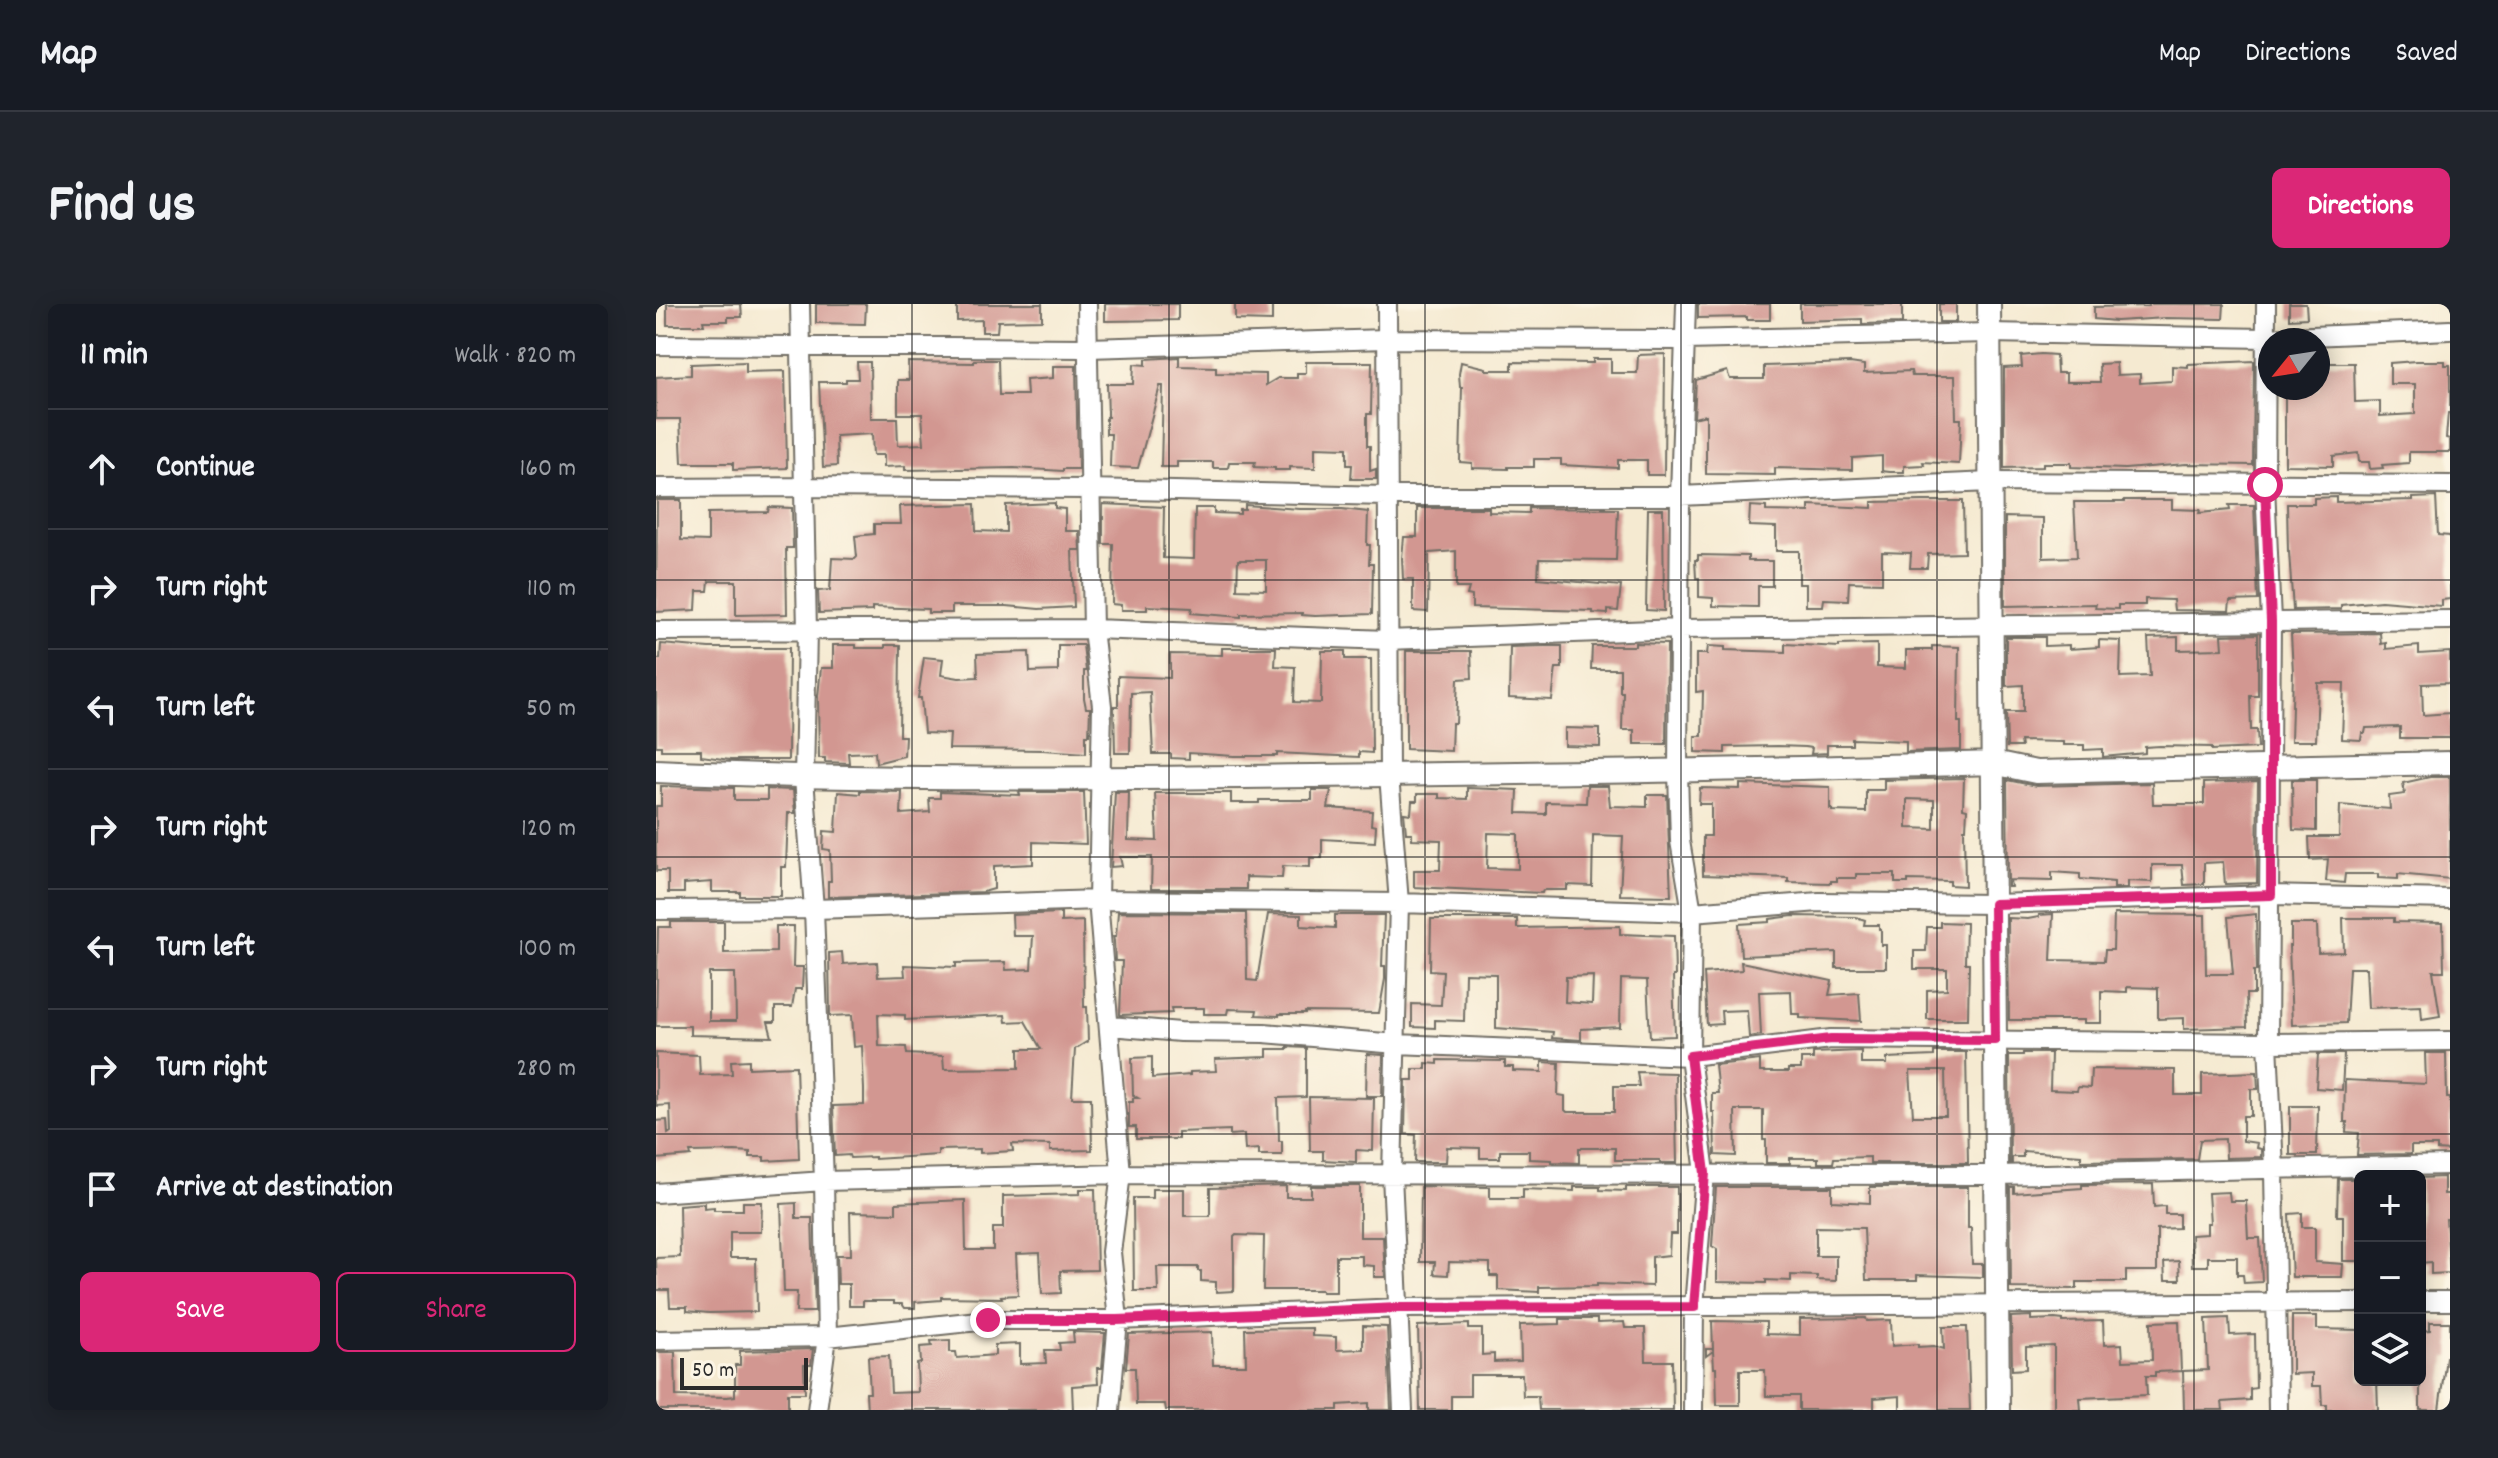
<!DOCTYPE html>
<html lang="en">
<head>
<meta charset="utf-8">
<style>
	body { margin:0; font-family:Dekko,sans-serif; background:#20242c; color:#f1f3f6 }
	.controls { position:absolute; right:24px; bottom:24px; display:grid; overflow:hidden; border-radius:12px; box-shadow:0 4px 20px #0003 }
	.controls button { width:72px; height:72px; display:grid; place-items:center; padding:0; border:0; border-bottom:2px solid #363941; background:#171b24; color:#f1f3f6; font:40px sans-serif }
	.compass { position:absolute; left:1602px; top:24px; width:72px; height:72px; border-radius:50%; background:#171b24; box-shadow:0 4px 20px #0003; rotate:240deg }
	.scale { position:absolute; left:24px; bottom:20px; width:128px; box-sizing:border-box; padding-left:8px; border:4px solid #2b2b2b; border-top:0; font-size:22px; line-height:28px; white-space:nowrap; color:#2b2b2b; -webkit-text-stroke:6px #fcf5e5; paint-order:stroke }
	.stop { position:absolute; width:24px; height:24px; margin:-18px; border:6px solid #db2777; border-radius:50%; background:#fff }
	.stop.end { background:#db2777; border-color:#fff; box-shadow:0 2px 8px #0008 }
	.list { margin:0; padding:0; list-style:none }
	h2 { display:flex; justify-content:space-between; align-items:center; height:104px; margin:0; padding:0 32px; font-size:34px }
	h2 small { font-size:26px; font-weight:400; color:#9ea1a6 }
	.list li { display:grid; grid-template-columns:52px 1fr auto; gap:24px; align-items:center; box-sizing:border-box; height:120px; padding:0 32px; border-top:2px solid #363941 }
	.list b { display:block; font-size:30px; white-space:nowrap }
	.list em { font-size:26px; font-style:normal; color:#9ea1a6 }
	.actions { display:flex; gap:16px; padding:24px 32px }
	.actions a { flex:1; padding:18px 0; border:2px solid #db2777; border-radius:12px; text-align:center; font-size:28px; color:#db2777 }
	.actions .main { background:#db2777; color:#fff }
	.icon { flex:none; width:44px; height:44px; fill:none; stroke:currentColor; stroke-width:2; stroke-linecap:round; stroke-linejoin:round }
	.map { position:relative; flex:none; width:1794px; height:1106px; overflow:hidden; border-radius:12px }
	header { display:flex; align-items:center; gap:48px; box-sizing:border-box; height:112px; padding:0 40px; background:#171b24; border-bottom:2px solid #363941 }
	header strong { font-size:38px }
	nav { display:flex; gap:44px; margin-inline-start:auto; font-size:28px }
	.intro { display:flex; align-items:center; justify-content:space-between; box-sizing:border-box; height:192px; padding:0 48px }
	h1 { margin:0; font-size:56px }
	.button { padding:20px 36px; border-radius:12px; background:#db2777; color:#fff; font-size:28px; font-weight:700 }
	main { display:flex; gap:48px; padding:0 48px }
	aside { flex:1; background:#171b24; border-radius:12px; box-shadow:0 4px 20px #0003 }
	.map>svg:first-child { display:block }
	.building { fill:#d29791; fill-rule:evenodd }
	.lines { fill:none; stroke-linecap:round; stroke-linejoin:round }
	.minor-casing { stroke:#726e65; stroke-width:22 }
	.tertiary-casing { stroke:#726e65; stroke-width:26 }
	.minor { stroke:#fff; stroke-width:18 }
	.tertiary { stroke:#fff; stroke-width:22 }
	.route { stroke:#db2777; stroke-width:10 }
	.grid { fill:none; stroke:#2b2b2b; stroke-width:2; stroke-opacity:0.55 }
</style>
</head>
<body>
<header>
<strong>Map</strong>
<nav><a>Map</a><a>Directions</a><a>Saved</a></nav>
</header>
<div class="intro"><h1>Find us</h1><a class="button">Directions</a></div>
<main>
<aside>
<h2>11 min<small>Walk · 820 m</small></h2>
<ul class="list">
<li><svg class="icon" aria-label="ahead" viewBox="0 0 24 24"><path d="M12 20V5M6 11l6-6 6 6"/></svg><div><b>Continue</b></div><em>160 m</em></li>
<li><svg class="icon" aria-label="right" viewBox="0 0 24 24"><path d="M7 20v-9h11M14 6l5 5-5 5"/></svg><div><b>Turn right</b></div><em>110 m</em></li>
<li><svg class="icon" aria-label="left" viewBox="0 0 24 24"><path d="M17 20v-9H6M10 6l-5 5 5 5"/></svg><div><b>Turn left</b></div><em>50 m</em></li>
<li><svg class="icon" aria-label="right" viewBox="0 0 24 24"><path d="M7 20v-9h11M14 6l5 5-5 5"/></svg><div><b>Turn right</b></div><em>120 m</em></li>
<li><svg class="icon" aria-label="left" viewBox="0 0 24 24"><path d="M17 20v-9H6M10 6l-5 5 5 5"/></svg><div><b>Turn left</b></div><em>100 m</em></li>
<li><svg class="icon" aria-label="right" viewBox="0 0 24 24"><path d="M7 20v-9h11M14 6l5 5-5 5"/></svg><div><b>Turn right</b></div><em>280 m</em></li>
<li><svg class="icon" aria-label="arrive" viewBox="0 0 24 24"><path d="M6 21V4h12l-3 4 3 4H6"/></svg><div><b>Arrive at destination</b></div></li>
</ul>
<div class="actions"><a class="main">Save</a><a>Share</a></div>
</aside>
<div class="map">
<svg width="1794" height="1106" viewBox="0 0 1794 1106">
	<rect width="100%" height="100%" fill="#fcf5e5"/>
	<filter id="ink" filterUnits="userSpaceOnUse"><feTurbulence type="fractalNoise" baseFrequency=".0125" numOctaves="2"/><feDisplacementMap in="SourceGraphic" scale="16" xChannelSelector="R" yChannelSelector="G"/><feConvolveMatrix kernelMatrix="1 2 1 2 8 2 1 2 1" color-interpolation-filters="sRGB"/></filter>
	<filter id="wash" filterUnits="userSpaceOnUse"><feTurbulence type="fractalNoise" baseFrequency=".006" numOctaves="4" result="noise"/><feDisplacementMap in="SourceGraphic" scale="32" xChannelSelector="R" yChannelSelector="G"/><feGaussianBlur stdDeviation="1.8" result="paint"/><feColorMatrix in="noise" values="0 0 0 0 0 0 0 0 0 0 0 0 0 0 0 0 0 1.4 0 .05"/><feComposite in="paint" operator="in"/></filter>
	<g filter="url(#wash)">
		<rect width="100%" height="100%" fill="#f5ead1"/>
		<g id="blocks">
			<path class="building" d="M11 0H85L86 13H72V17H47L48 21H11Z
				M160 0H210L209 20 160 19Z
				M301 0H386V16L342 17 341 28H326V16L301 17Z
				M449 0H522V16L449 17Z
				M579 0H616V17L579 16Z
				M1042 0H1114V16H1091V13L1042 14Z
				M1144 0H1246V19L1206 20V15L1144 17Z
				M1283 0H1300V18H1283Z
				M1493 0H1568L1567 15 1510 14 1460 17 1438 15V3L1493 2Z
				M1633 0H1650L1651 14 1633 15Z
				M1009 50 1008 171H991V156H962V164L905 161V155H878V163H852V165L816 164V159L804 158 806 83H804L803 70 805 58 830 64V66H856V58L937 59V55H955V69H981L982 51Z
				M1385 50 1400 51 1401 69H1410V78H1444L1443 60 1460 59 1461 71 1484 70V79L1516 77V62L1532 63V60L1598 57 1597 161 1530 160 1469 165 1415 163V159H1387V163L1348 164V64L1366 63 1365 52Z
				M523 53V62L560 63V69L610 70V81L622 74H641V69H650V58H716L715 110H711V142H714V167L720 165V175H695L696 161H691V144L659 143V164L634 163V166H619V164L598 163 599 158H573L572 164H557V158H521V163H505L507 82H504L482 164 454 163 455 130H450V113H452L451 80H477L478 60 490 61V55Z
				M318 56H342L343 91H371L370 76 397 74V62H420L422 165H407V167L358 164 249 166V162L228 163V151H217L216 130 180 132 181 162 167 163 163 78H190V75H202L201 58H214L215 114H241L242 141 268 140 266 110H242V76H253L252 58 318 59Z
				M1760 57H1789V61H1794V109H1792L1790 134 1794 135V148H1753V159L1726 161 1727 164 1714 165 1713 158H1703L1702 149 1677 152V162L1629 161V84H1662V59H1698L1699 98 1724 97V112L1759 110V80H1734V59Z
				M90 58V68L129 67 131 164 77 166V159H26L24 115H0V73L35 71V60Z
				M1194 59 1208 61V69L1255 67 1256 72H1299L1300 115H1305L1303 160 1267 158 1268 161 1248 162V168H1234L1226 167V152L1196 154V166L1119 164V171L1050 170V111L1038 114 1040 76 1071 67 1074 75H1108V62Z
				M1680 193V198L1757 196V194L1780 193 1782 231 1794 232V295L1786 296V302L1725 297 1685 301V305L1637 306 1633 248H1632L1631 200H1658V194Z
				M1 196H25V236L52 237V209L112 208 113 203 136 204 137 244H130L131 310 80 311V277H53L52 287H41L40 306 0 308Z
				M1468 196H1516V205L1544 206 1543 209 1574 206 1573 201H1598L1602 296 1574 297 1573 307 1518 306 1517 296 1489 295V301H1462V305L1439 304 1440 300 1349 302V213L1387 214V254L1421 253 1418 198H1468Z
				M1267 197H1307L1308 249 1272 250 1271 264H1254L1255 249 1226 248V279L1193 278 1192 296 1168 295 1167 302H1150V280H1143V247H1120V223L1093 222 1094 202 1110 203V207L1153 208V201L1216 204V198Z
				M399 199V204L409 205V227H423L424 246H416L418 303 383 305 351 302H296V309H272V305L216 303V307L163 309 162 287 174 286 176 254 199 255 201 253 199 232 218 230V220H245L244 202 319 200 320 227 350 228V201Z
				M447 200 508 203 507 254 538 255 539 204H558V209L584 210V206H589V201L644 205H686L712 208 711 241H714L713 260H717L716 310 659 312 646 311V309L585 310V313L535 309 536 304 491 302V306H465V301L456 300 457 240H447ZM582 256H610V286L581 285Z
				M761 204H833V208L873 209V204L962 205 960 256 883 255 882 274 965 282 962 307 952 306V310L937 309V307L816 304V292L811 291 813 284H800V247L773 249 772 308 757 307V275H747L746 254 748 233H761Z
				M992 205H1007L1008 307 990 306Z
				M1042 251 1092 252V257H1116V282H1102V303L1057 302V294L1043 293V274H1040L1039 256H1042Z
				M1724 329 1725 340 1730 339V345L1763 342V350L1794 348V379L1766 380 1767 411 1794 409V434H1744V423L1710 424 1709 429H1706L1705 436 1686 435 1688 379H1662L1660 437H1635L1637 368 1635 330Z
				M1602 330V392H1594L1595 426H1601L1602 444 1556 446V443L1504 442 1489 443V449L1447 453V445L1428 446V441H1407V438L1364 437 1365 443H1351L1350 408H1367V381L1350 382V333H1389V342L1413 341V345L1443 343V336L1465 337 1464 373 1494 372 1492 334 1522 333V346L1567 345 1566 331Z
				M979 339 1011 340 1010 440H978V426H966L967 388H964V365H935L936 342H979Z
				M5 340 53 344H133L132 456H74L45 452V446H5V442H0V355H4Z
				M1129 340 1183 343V341L1221 340V363L1250 364V346H1276V342L1303 343 1302 418H1305V446L1250 448V437L1196 435V441H1171V449L1155 450 1156 444 1149 443 1121 442 1069 443V449L1039 448V432H1046L1047 387 1040 388V350H1051L1052 342 1069 343V346L1129 348Z
				M177 341H200V344H229V341H244L243 432H249L248 452 220 459 219 448 192 449 193 459 169 458V454H163L162 392 165 364H177Z
				M402 341H427L430 367H428V394L430 404H434L433 431H430V449L387 446 293 445 294 430 268 429 265 394H262L268 353 287 355 285 371 303 374 322 373 321 350 373 348 374 368 402 367Z
				M889 342H906V364H900L896 396 853 394 854 343Z
				M566 344H620L619 362 639 363 638 398 665 399 666 347H689V355H715L716 449 703 448V453L621 449V452H578L533 449V455L515 454V450H497L494 388 475 389 474 449H459L458 402H462V372L514 374V350L566 351Z
				M750 347H815L816 374 802 375 800 419H796L795 447 750 445Z
				M909 424 944 425V443L909 442Z
				M1774 473H1794V575L1742 570V575L1722 574V570H1689L1688 579 1670 577 1672 555 1654 556 1653 533H1683L1684 501 1734 505 1733 492 1749 490 1747 479Z
				M1308 474 1307 504 1311 505 1310 525H1308L1309 582 1294 581V577L1252 576V579H1239V570H1200V574H1181V577H1175V579L1132 578V574L1047 571V532H1055V500H1043L1044 484 1084 485V480L1174 483V505H1176V507L1210 508V486H1228V476ZM1251 495 1278 496V525L1251 524Z
				M1351 476 1380 482 1496 479 1497 500H1548V479L1602 477 1601 579 1569 580 1567 558 1548 559V580L1528 581 1526 561H1496V578L1472 577V584H1458V578L1424 575V570L1396 568V577L1354 576 1355 583H1352Z
				M1636 476H1660V527L1637 526Z
				M5 482 78 484V496H111V485L137 486 139 509H132L130 563H125V592H84V588H56V578L28 580V589H12V567H0V502H5Z
				M931 482H952L954 502 991 503V491H1011L1015 592 964 591 967 532 937 531 936 582 911 581V586H887L886 589 758 583V566H784L785 536 756 535V529H750L748 509 755 510 756 497H761V490H783V494L811 495V484L862 486 861 509 890 510V498L930 499ZM832 529 862 530V565L831 564Z
				M656 486H675L672 504 716 507 715 521 720 522 719 538 666 535V554H654V563L627 562 626 574 590 573V585H495L496 553H464L466 562 455 563 459 488H473L472 536 501 537 499 489H575V499H603V496H656Z
				M204 487 246 488 245 510 274 508 273 494H284V488L364 491 363 488H428L430 540 377 538V560L338 562V585L327 588 172 593V577H175L174 546 167 545 168 527 180 528 182 488 204 490Z
				M462 608 590 609 591 676 601 677 612 610 645 611V622L679 624V611H728L726 662H729V675L723 709 649 708V710H623V712L600 711 601 706 572 705 571 710H548V704H515L516 709 464 711 466 657H459L458 637 457 632H460Z
				M405 609V618L427 617 428 703H431L432 737 419 745 416 794H435L436 846 394 847V841L356 840 357 847 324 849V845L282 846V851L219 855V853L194 854 193 851 179 852 177 802 208 801V785L206 742 198 743 196 711 174 712 173 649 186 648 187 660 221 658 222 673 249 672 248 661 300 663V659L349 658 350 666 375 665 377 632H357L356 611ZM222 710 249 711V716L349 711 350 718 369 717 385 745H363V764L288 765 287 752 251 750 250 743 223 742Z
				M1397 610 1395 656 1448 657 1449 646H1457L1458 610 1549 611 1550 670H1577L1572 613 1600 610 1601 667H1598V690H1590L1591 723 1528 725V714L1502 715V684L1471 683V688L1445 687V719H1428V716H1353L1352 614 1372 615 1383 613V611Z
				M1137 612 1200 613 1209 616 1208 621H1223V625H1225V641H1230V664H1180V648L1085 652 1083 620 1114 618V615Z
				M1687 614H1738V618L1787 619 1788 667H1777L1784 712 1766 715 1765 702 1712 704 1710 664H1693L1690 719 1636 721 1633 642H1635V620H1661L1662 649 1688 648Z
				M775 615H861V624L964 622V630L1018 632 1019 672H1017L1019 732 994 733 991 676 965 675 964 723 925 725V736L896 734 897 728 840 724V670L809 669 808 717 779 716V724L756 723V700L785 701 787 667 774 666ZM937 672 936 700 909 698 910 673Z
				M15 618H68V649L120 648V622H138L137 663H147L146 685H139L136 703H119V718H112L116 733 34 731V722H0L2 623H15ZM53 669H79L80 717H53Z
				M1284 618 1310 619 1309 659H1313L1312 715H1271V686L1291 685V665H1258V647H1270L1271 623H1284Z
				M1085 658 1176 677 1173 691 1203 689 1205 717 1144 714V710H1136L1135 687 1103 688 1105 731 1093 733 1091 706 1065 707 1066 720 1051 721 1048 669 1086 666Z
				M631 743 650 744V793L622 794 623 837H626V851H603V845L589 846 588 830 574 831V826L522 828V835H480V823H473V798H477V794H482L477 791 476 754 496 753V774L534 771V768L560 767 559 755 611 753V745H631Z
				M1205 747V760H1231V754L1278 752V748H1310L1312 859H1214V853L1178 854 1177 859H1162V854H1134V859H1110V836H1107V806H1079L1080 852 1059 851 1058 808H1056V789H1062L1059 761 1104 756V768H1132V765H1145V755H1157V749ZM1254 767H1289L1290 812H1257Z
				M0 749 43 751 44 771 76 770 75 757 93 756V764L140 762 143 855 108 857V853H94V848L79 847 34 848 35 852 0 855V817L11 816 12 830 15 828 14 801 0 802Z
				M1367 749H1395L1394 786 1421 787 1422 783 1434 784 1435 765 1519 766V791H1546V770L1601 768 1602 785H1595V812H1587V837L1601 839 1600 844 1605 845V853L1570 854 1569 835 1544 836 1541 855 1425 857V851L1367 847V853H1356V859H1354L1353 751H1367Z
				M1769 749H1790L1791 794H1794V847L1781 846V842H1755V850L1701 851 1703 829 1690 828 1691 818H1688L1689 776 1770 780Z
				M711 750 727 751 726 792H710Z
				M1662 750H1688L1686 786 1660 784Z
				M782 756 849 757V763H857V767L886 768V758L903 759 902 791 909 792V806L911 808H958V782H983L981 768 1019 769 1021 859H1004V856H959V844H923V859L896 858V856L873 855V847H844V854H824V844L791 843 790 858H759L760 831 749 830 750 776H757V765H770V759L782 760Z
				M653 793 718 794 717 847 700 846V858L667 856V847H654Z
				M1634 802H1662L1661 851H1634Z
				M1788 873V890H1794V915H1790L1794 969 1775 970V958L1764 959V874Z
				M1682 875H1704V957H1687V912H1681Z
				M1497 880 1498 903 1509 902V910H1523V924L1501 925V967H1470V978H1421V985L1355 984 1354 883H1358V889L1426 884V881Z
				M630 882V893H655V882H704V933H727L729 973H718V962L706 961V952H680V988H666V986H607L608 932 580 931 578 933V987L560 988V978L545 977V967H542V963H501L502 987H478L477 894H496V885H528V912H554V884Z
				M765 882 834 883V894H867V885L918 887V883H944V886L970 887V883H1021V930H1014L1013 951 996 953V982L941 980V982L883 983V988L842 986V972H834V959L793 958 792 971 778 970 779 958H764Z
				M1060 883H1176V897L1214 899V883H1312V924H1315L1316 960H1327V973L1261 971V976H1210L1208 924 1160 923V952H1180V977L1161 976V972L1135 971V977L1110 976V979L1061 978V945L1056 942Z
				M424 885H439L441 966 404 967 405 989 386 990 384 949 360 950 362 991 345 992 346 994 285 993V996L259 998V1004H249L246 1000H238V997H207V1002H193V980H182L181 951H195L194 908 240 909V899L309 896 310 946H337V924H347V892L424 890Z
				M1573 888 1574 897H1590L1592 934H1604L1606 978 1588 979 1587 971H1581V953H1552V962H1536L1535 931 1551 930V919H1554L1552 889Z
				M87 898H106L105 928H74V954H100L101 1008 53 1009 31 1007V1003H14L13 986H1L0 954 24 953 23 901 48 899V904L58 903V906H87Z
				M140 899V914H156L159 1008H140L141 988H128L125 900Z
				M1646 909V923H1659V958L1687 960 1686 973H1636L1633 910Z
				M1523 957 1524 976H1509L1508 958Z
				M1375 1012V1016L1399 1015 1407 1016V1018L1447 1017 1448 1041 1466 1040 1467 1057 1496 1056 1495 1018 1523 1017 1525 1067 1499 1068V1072H1490L1491 1091 1424 1094 1425 1106H1398V1042L1370 1043V1065L1356 1066 1355 1013Z
				M1636 1012H1661V1025L1704 1026V1076H1721L1722 1106H1671V1101H1666L1665 1082H1656V1069L1636 1070Z
				M1210 1014 1211 1017 1235 1016 1236 1042 1262 1040V1043L1278 1042 1288 1045 1287 1023H1311L1314 1106H1244V1092L1218 1094V1106H1143V1092H1110L1109 1066H1084V1101H1061L1060 1064H1058L1057 1047 1050 1052V1045H1057L1056 1017 1110 1018V1030L1144 1031V1015Z
				M1573 1014 1574 1031 1599 1030 1600 1084 1594 1085V1096L1566 1098 1567 1106H1528L1527 1067 1552 1066 1550 1015Z
				M904 1015H941V1019L968 1018 969 1024H989L990 1057H1016L1017 1106H883L882 1092H867L866 1071H814V1092H795V1106H764L762 1022 813 1020V1025H826V1051L838 1050V1058L865 1057 864 1021 904 1020Z
				M1774 1018H1794V1053H1790L1783 1106H1764V1027L1774 1026Z
				M707 1022 731 1023 735 1106H713V1099L682 1101V1106H510L509 1100H480L479 1064H470L473 1030 556 1028 557 1061H590L589 1025 656 1024V1032L680 1033V1046L707 1045Z
				M417 1028 449 1029 446 1064H441L442 1080 416 1082 417 1106H211L210 1089H214L212 1053 233 1052 235 1089 262 1088 261 1060 265 1059 264 1043 276 1042 275 1037 294 1036V1048H300L301 1054 339 1051V1041L364 1040V1060L390 1059 389 1046H404L403 1039 418 1038Z
				M157 1045 155 1061H148L149 1089H132V1106H0V1048H19L20 1092 71 1093 79 1092V1061H84V1047Z"/>
		</g>
	</g>
	<g filter="url(#ink)">
		<use href="#blocks" fill-opacity="0" stroke="#726e65" stroke-width="2"/>
		<g class="lines">
			<g class="minor-casing">
				<path id="minor" d="M144 0 151 327 148 474 158 605 168 877 171 1033 161 1106
					M431 0 437 325 446 402 442 596 465 870 455 948 462 1016 454 1106
					M731 0 733 471 743 599 736 871 747 1106
					M1030 0 1024 192 1022 468 1024 537 1036 608 1034 752 1049 869 1038 1003 1037 1106
					M1610 0 1609 181 1615 317 1612 739 1618 866 1622 1106
					M0 41 432 44 730 35 1030 36 1333 29 1609 34 1794 26
					M0 184 147 183 433 185 730 192H1024L1334 178 1794 181
					M0 327 437 325 731 336 1023 325 1794 316
					M0 606 158 605 442 596 743 599 1036 608 1163 598 1338 600 1615 591 1794 595
					M454 722 524 728 608 729 741 740 1034 752 1175 735 1612 739 1794 737
					M0 889 168 877 465 870 1340 871 1794 861
					M1764 997H1794
					M0 1036 171 1033 332 1016H462L743 1004 1704 998"/>
			</g>
			<g class="tertiary-casing">
				<path id="tertiary" d="M1333 0 1342 1106
					M0 467C219 477 439 475 658 472 885 469 1111 466 1337 459L1380 468 1794 459"/>
			</g>
			<use href="#minor" class="minor"/>
			<use href="#tertiary" class="tertiary"/>
		</g>
	</g>
	<g class="lines" filter="url(#ink)">
		<path class="route" d="M332 1016H462L743 1004 1038 1003 1049 869 1034 752 1175 735 1339 736 1338 600 1615 591V317L1609 181"/>
	</g>
	<path class="grid" d="M256 0V1106M513 0V1106M769 0V1106M1025 0V1106M1281 0V1106M1538 0V1106M0 276H1794M0 553H1794M0 830H1794"/>
</svg>
<div class="controls">
<button>+</button>
<button>−</button>
<button><svg class="icon" aria-label="layers" viewBox="0 0 24 24"><path d="M12 4l9 5-9 5-9-5zM3 14l9 5 9-5"/></svg></button>
</div>
<svg class="compass" viewBox="-18 -18 36 36"><path d="M0-13l5 13h-10z" fill="#e53935"/><path d="M0 13l5-13h-10z" fill="#9ea1a6"/></svg>
<div class="scale">50 m</div>
<div class="stop" style="left:1609px;top:181px"></div>
<div class="stop end" style="left:332px;top:1016px"></div>
</div>
</main>
</body>
</html>
